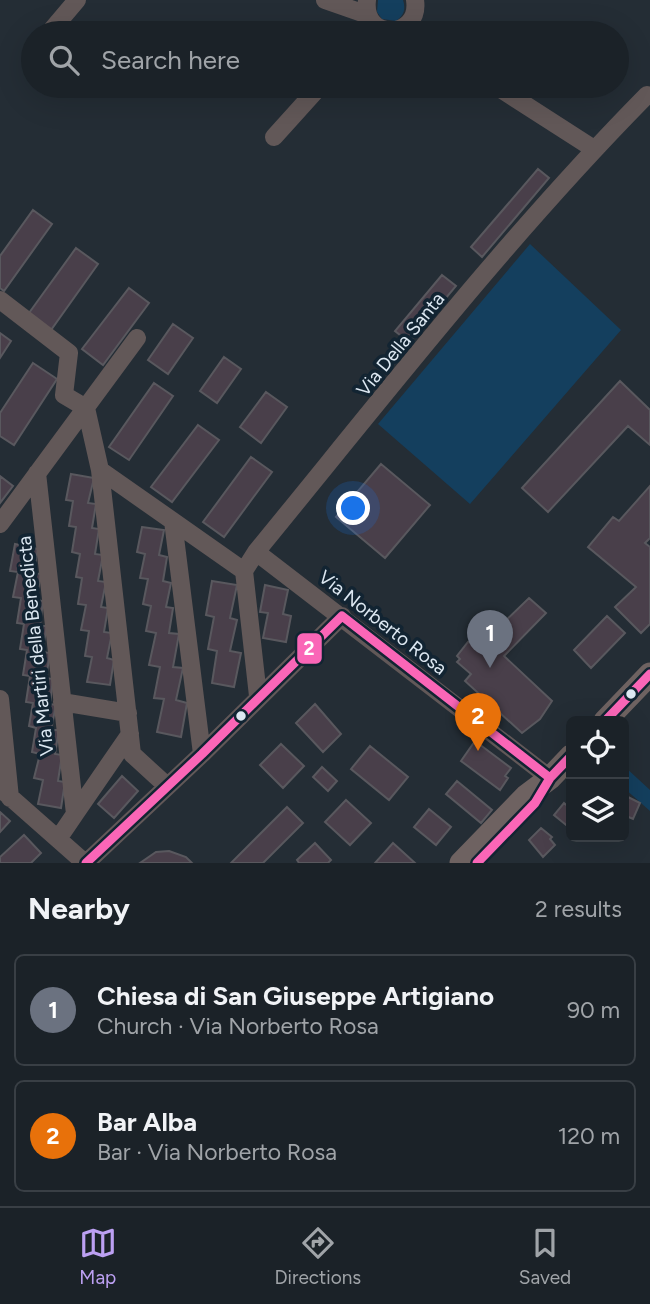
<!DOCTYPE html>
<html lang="en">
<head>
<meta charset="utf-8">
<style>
	body { margin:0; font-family:Figtree,sans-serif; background:#242a30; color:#f1f3f6 }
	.controls { position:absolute; right:21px; bottom:21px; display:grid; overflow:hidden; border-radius:10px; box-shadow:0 7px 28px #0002 }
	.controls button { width:63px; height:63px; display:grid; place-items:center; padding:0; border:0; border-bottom:2px solid #393f45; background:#1b2228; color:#f1f3f6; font:35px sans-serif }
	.you { position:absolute; left:354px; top:509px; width:24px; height:24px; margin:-18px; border:5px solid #fff; border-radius:50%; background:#1a73e8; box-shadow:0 0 0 10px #1a73e833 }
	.badge { display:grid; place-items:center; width:46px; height:46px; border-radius:50%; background:#bca0f2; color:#fff; font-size:23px; font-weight:700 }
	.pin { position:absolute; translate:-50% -58px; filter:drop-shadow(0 2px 4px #0008) }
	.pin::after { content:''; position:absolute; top:37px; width:24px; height:21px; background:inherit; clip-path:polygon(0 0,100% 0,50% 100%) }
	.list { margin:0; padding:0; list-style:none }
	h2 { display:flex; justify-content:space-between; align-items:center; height:91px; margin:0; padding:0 28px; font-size:30px }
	h2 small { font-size:23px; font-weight:400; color:#a0a4a8 }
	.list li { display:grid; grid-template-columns:46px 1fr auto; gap:21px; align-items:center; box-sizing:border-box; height:112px; margin:0 14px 14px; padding:0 14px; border:2px solid #393f45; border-radius:10px }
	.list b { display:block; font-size:26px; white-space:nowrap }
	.list p { margin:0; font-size:23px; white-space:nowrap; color:#a0a4a8 }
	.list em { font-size:23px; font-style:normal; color:#a0a4a8 }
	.icon { flex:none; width:38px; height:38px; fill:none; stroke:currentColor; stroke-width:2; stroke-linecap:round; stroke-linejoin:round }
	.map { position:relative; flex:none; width:650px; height:863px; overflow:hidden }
	.search { position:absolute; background:#1b2228; box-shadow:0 7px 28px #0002; left:21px; right:21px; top:21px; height:77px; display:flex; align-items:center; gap:18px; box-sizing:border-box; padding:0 24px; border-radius:38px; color:#a0a4a8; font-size:26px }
	.sheet { height:343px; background:#1b2228 }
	nav { display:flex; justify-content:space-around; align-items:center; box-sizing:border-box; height:98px; border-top:2px solid #393f45; background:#1b2228; font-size:19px; color:#a0a4a8 }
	nav a { display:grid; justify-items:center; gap:4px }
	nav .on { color:#bca0f2 }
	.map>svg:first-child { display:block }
	.green { fill:#143f5e }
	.building { fill:#493f4a; stroke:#59585e; stroke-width:2 }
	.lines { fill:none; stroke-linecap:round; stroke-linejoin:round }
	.street { stroke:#625858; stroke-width:18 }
	.secondary { stroke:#6e6261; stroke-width:23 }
	.bus-1-casing { stroke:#122432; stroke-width:14 }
	.bus-1 { stroke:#fa66b7; stroke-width:9 }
	.bus-dot { fill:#dde8f2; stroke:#122432; stroke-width:2.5 }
	.labels { text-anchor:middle; stroke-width:7; stroke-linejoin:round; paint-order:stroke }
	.street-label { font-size:19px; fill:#dde8f2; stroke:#122432 }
	.line-badge { stroke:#122432; stroke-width:2.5 }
	.badge-label { font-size:19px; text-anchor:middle; font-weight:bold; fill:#fff }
</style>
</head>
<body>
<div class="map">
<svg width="650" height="863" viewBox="0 0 650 863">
	<rect width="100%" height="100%" fill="#242d35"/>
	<path class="green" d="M378 0H403C406 9 404 16 396 21L382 19 377 12Z
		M530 244 621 330 470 504 378 424Z
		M624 766 650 790V811L624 788Z"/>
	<path class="building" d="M538 169 549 178 482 257 471 247Z
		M33 210 52 224 4 291 0 288V256Z
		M76 248 98 264 51 330 29 313Z
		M442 275 456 286 409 342 395 331Z
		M129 288 149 303 103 365 82 349Z
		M173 324 193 338 168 374 148 360Z
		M0 333 11 341 0 358Z
		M224 357 241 369 217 403 200 391Z
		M33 363 57 379 14 445 0 436V413Z
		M620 381 650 410V445L628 426 548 512 522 488Z
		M154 383 173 396 129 460 109 447Z
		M266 392 287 407 261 443 240 427Z
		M198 425 219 440 172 502 151 487Z
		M251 457 272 472 224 537 203 522Z
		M381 464 430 505 385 558 336 517Z
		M71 474 94 478 88 503 96 504 92 528 99 529 95 554 103 555 98 581 106 582 101 607 108 608 104 632 112 633 107 658 114 660 110 685 87 682 92 657 85 656 89 631 81 630 86 605 78 604 82 578 76 577 80 554 72 552 76 527 69 526 73 501 66 500Z
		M0 476 13 486 0 503Z
		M650 486V538L645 543 650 547V624L641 633 615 607 636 587 588 547 613 517 619 521Z
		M142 527 164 530 159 555 167 557 163 581 171 583 166 607 173 608 169 633 179 634 173 667 183 668 176 700 187 703 181 737 157 732 164 699 154 698 160 667 149 665 156 633 146 631 151 606 143 604 148 579 140 578 145 554 137 552Z
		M15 544 38 549 33 573 41 574 36 600 43 601 40 626H47L42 652 50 653 46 678 53 679 50 704 56 705 51 730H59L55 754 62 755 58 781 65 782 61 808 38 804 43 780 34 778 40 754 32 752 36 728 29 726 33 703 26 702 30 676 23 675 27 650 20 649 24 624 17 623 21 598 13 597 18 572 10 571Z
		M212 581 237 585 230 618 237 620 230 651 241 653 234 687 212 683 217 651 208 649 214 617 206 615Z
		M265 585 288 590 283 614 291 616 286 642 263 638 268 613 260 612Z
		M529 598 546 613 504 656 552 701 540 719 522 733 465 681 471 674 457 662 460 659 457 656 468 642 478 645 489 633 491 635Z
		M607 616 625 633 591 668 574 650Z
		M315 704 341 734 323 752 296 723Z
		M475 741 511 768 505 776 508 778 500 790 461 761Z
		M281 744 304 766 283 788 260 765Z
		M370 746 408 777 389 800 351 769Z
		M322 767 337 781 328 791 313 777Z
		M122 776 138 791 114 818 98 804Z
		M457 781 492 810 481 823 446 794Z
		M624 795 640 803 633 819 624 815Z
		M346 800 371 823 350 845 325 822Z
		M564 803 571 809V829L554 815Z
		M287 807 303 823 263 863H231Z
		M429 809 451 827 436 845 414 827Z
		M0 812 10 821 0 832Z
		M541 828 552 837 550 839 555 845 543 857 529 840Z
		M24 835 41 853 31 863H0V857Z
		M315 843 331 860 328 863H299L297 860Z
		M393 843 415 863H375Z
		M169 851 186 857 192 863H140L156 852Z"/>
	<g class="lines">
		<path class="street" d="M325 0 368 15
			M367 0C362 42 421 39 415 0
			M49 33 77 0
			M496 86 594 149
			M274 137 320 86
			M0 300 69 353 64 395 86 408 100 470 132 754 167 786
			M100 470 244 571
			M37 473 75 814 58 839
			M173 521 202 754
			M0 524 137 338
			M256 552 550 778
			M244 571 256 552C383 397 506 238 647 95
			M244 571 258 696
			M0 699 10 798
			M62 702 128 713
			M0 788 85 863
			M75 814 130 734
			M86 863 202 754 342 616"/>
		<path class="secondary" d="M605 721 650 674
			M461 863 526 796 550 778 571 756"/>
		<g class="bus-1-casing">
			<path id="bus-1" d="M605 721 650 674
				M86 863 202 754 342 616 550 778
				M477 863 535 803 550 778 571 756"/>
		</g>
		<use href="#bus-1" class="bus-1"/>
	</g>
	<g class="bus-dot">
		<circle cx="631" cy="694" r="6"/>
		<circle cx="241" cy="716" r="6"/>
	</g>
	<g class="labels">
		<g class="street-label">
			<text transform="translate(400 344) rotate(-51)" y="7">Via Della Santa</text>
			<text transform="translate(383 622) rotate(38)" y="7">Via Norberto Rosa</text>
			<text transform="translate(35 646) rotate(-96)" y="7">Via Martiri della Benedicta</text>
		</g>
	</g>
	<rect class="line-badge" x="296" y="632" width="27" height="33" rx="7" fill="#fa66b7"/>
	<g class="badge-label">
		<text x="309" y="655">2</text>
	</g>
</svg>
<div class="controls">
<button><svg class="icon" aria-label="locate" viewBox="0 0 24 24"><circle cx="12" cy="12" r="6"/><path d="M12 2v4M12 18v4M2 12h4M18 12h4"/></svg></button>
<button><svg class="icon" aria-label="layers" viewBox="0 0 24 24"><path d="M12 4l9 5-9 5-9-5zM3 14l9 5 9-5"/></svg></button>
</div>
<div class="you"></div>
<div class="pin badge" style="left:490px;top:668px;background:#6b7280">1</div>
<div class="pin badge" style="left:478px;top:751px;background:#e8710a">2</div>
<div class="search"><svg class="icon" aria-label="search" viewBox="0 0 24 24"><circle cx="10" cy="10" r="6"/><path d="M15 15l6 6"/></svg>Search here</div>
</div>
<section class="sheet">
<h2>Nearby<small>2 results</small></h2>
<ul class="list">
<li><span class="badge" style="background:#6b7280">1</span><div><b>Chiesa di San Giuseppe Artigiano</b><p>Church · Via Norberto Rosa</p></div><em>90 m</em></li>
<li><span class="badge" style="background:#e8710a">2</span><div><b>Bar Alba</b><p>Bar · Via Norberto Rosa</p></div><em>120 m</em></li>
</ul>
</section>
<nav>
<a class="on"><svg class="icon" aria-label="map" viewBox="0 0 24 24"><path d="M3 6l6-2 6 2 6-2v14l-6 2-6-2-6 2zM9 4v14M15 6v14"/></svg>Map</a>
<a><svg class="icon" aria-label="directions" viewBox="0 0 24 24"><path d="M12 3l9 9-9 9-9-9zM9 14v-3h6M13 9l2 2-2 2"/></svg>Directions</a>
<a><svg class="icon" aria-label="saved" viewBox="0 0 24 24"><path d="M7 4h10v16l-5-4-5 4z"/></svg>Saved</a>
</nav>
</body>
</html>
